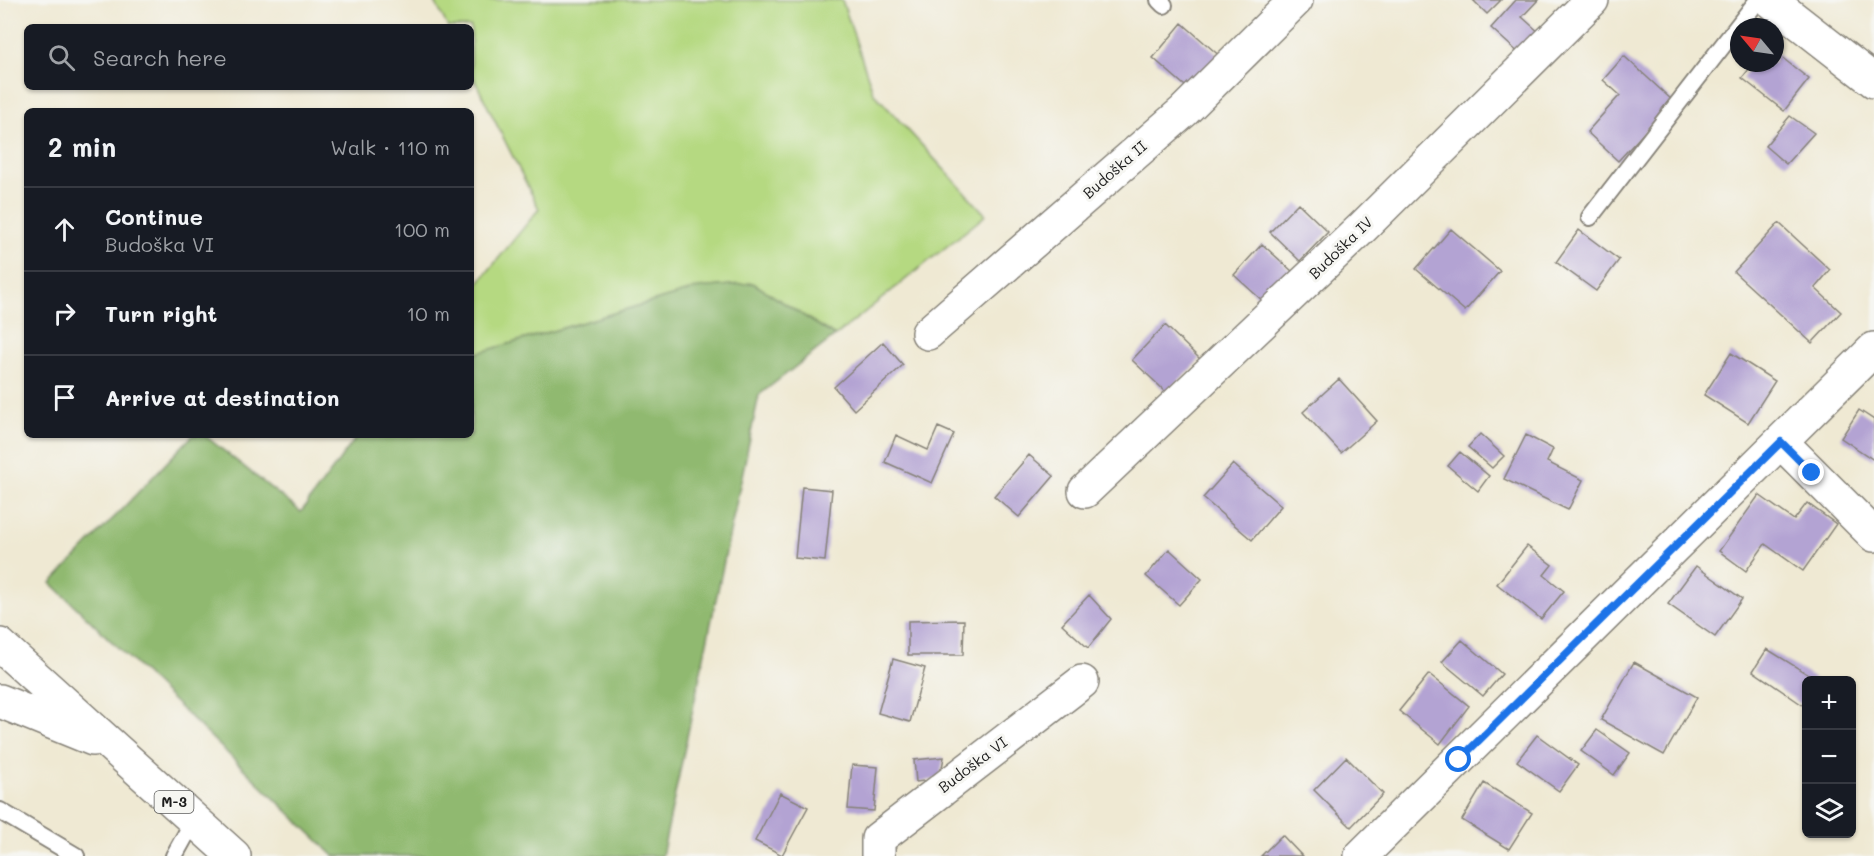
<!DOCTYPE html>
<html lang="en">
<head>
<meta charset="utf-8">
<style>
	body { margin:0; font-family:Mali,sans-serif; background:#20242c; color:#f1f3f6 }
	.controls { position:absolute; right:18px; bottom:18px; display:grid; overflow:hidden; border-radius:9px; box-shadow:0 2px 4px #0004 }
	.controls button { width:54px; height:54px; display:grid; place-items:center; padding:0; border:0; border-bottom:2px solid #363941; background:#171b24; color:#f1f3f6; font:30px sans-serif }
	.compass { position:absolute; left:1730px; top:18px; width:54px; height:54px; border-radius:50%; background:#171b24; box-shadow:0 2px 4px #0004; rotate:299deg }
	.stop { position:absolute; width:18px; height:18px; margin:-14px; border:4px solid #1a73e8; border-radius:50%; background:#fff }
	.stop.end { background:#1a73e8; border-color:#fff; box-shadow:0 2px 6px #0008 }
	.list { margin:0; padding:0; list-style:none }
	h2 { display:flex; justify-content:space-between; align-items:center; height:78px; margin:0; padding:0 24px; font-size:26px }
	h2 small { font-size:20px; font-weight:400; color:#9ea1a6 }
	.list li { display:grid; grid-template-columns:39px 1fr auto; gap:18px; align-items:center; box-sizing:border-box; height:84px; padding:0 24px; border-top:2px solid #363941 }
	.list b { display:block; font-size:22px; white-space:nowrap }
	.list p { margin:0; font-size:20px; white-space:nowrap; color:#9ea1a6 }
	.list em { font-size:20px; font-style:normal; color:#9ea1a6 }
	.icon { flex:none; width:33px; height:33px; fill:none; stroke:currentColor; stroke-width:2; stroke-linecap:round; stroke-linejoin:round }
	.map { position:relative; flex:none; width:1874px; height:856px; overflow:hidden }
	.search { position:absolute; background:#171b24; box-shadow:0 2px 4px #0004; left:24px; top:24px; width:450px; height:66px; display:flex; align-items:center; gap:15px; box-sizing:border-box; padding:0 21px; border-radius:9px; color:#9ea1a6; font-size:22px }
	.panel { position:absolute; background:#171b24; box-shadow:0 2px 4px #0004; left:24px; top:108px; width:450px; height:330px; border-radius:9px }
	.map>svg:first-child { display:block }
	.green { fill:#b5d981; stroke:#687a4e; stroke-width:1.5 }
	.forest { fill:#90b96f; stroke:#566a46; stroke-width:1.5 }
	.building { fill:#b3a3d3 }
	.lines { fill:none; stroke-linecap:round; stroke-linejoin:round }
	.service-casing { stroke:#868278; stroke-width:20 }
	.minor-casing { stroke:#868278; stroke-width:36 }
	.primary-casing { stroke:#868278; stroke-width:36 }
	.service { stroke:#fff; stroke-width:16 }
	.minor { stroke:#fff; stroke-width:33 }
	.primary { stroke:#fff; stroke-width:33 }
	.route { stroke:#1a73e8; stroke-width:8 }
	.labels { text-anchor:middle; stroke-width:6; stroke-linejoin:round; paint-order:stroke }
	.shield { fill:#f6f6f2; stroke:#5d5d5c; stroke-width:1.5 }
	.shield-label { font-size:14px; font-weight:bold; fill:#1c1c1c }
	.street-label { font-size:15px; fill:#1c1c1c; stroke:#f6f6f2 }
</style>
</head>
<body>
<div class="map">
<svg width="1874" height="856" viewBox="0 0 1874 856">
	<rect width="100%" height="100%" fill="#f6f6f2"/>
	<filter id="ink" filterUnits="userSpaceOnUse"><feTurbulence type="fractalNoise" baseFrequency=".0167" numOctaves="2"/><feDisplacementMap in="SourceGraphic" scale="12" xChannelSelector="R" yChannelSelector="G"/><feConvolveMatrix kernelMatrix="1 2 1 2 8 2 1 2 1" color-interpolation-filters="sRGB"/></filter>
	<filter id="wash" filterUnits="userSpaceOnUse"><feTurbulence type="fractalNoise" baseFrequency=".008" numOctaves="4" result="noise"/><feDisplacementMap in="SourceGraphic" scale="24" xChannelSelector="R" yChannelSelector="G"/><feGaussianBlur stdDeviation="1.35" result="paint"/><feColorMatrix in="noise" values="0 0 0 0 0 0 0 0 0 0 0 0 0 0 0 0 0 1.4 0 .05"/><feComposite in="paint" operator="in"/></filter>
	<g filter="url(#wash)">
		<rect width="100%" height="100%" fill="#efe9d3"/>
		<path class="green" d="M434 0H842L873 92 986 215 835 336 753 283 699 288 471 355V292L539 209 471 73V27H448Z"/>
		<path class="forest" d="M753 283 835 336 759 395 662 856H334L51 583 193 435H204L301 512 358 435H471V355L699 288Z"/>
		<g id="blocks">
			<path class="building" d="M1473 0H1501L1487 14Z
				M1516 0H1538L1522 17 1541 34 1522 56 1491 28Z
				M1182 23 1222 58 1192 92 1153 58Z
				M1775 52 1809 79 1784 111 1742 78 1754 63H1775Z
				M1624 56 1673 101 1618 161 1587 132 1620 95 1603 80Z
				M1790 116 1814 133 1786 164 1765 146Z
				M1298 203 1328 232 1300 261 1270 232Z
				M1779 223 1830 270 1815 288 1841 312 1812 343 1734 272Z
				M1451 229 1500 271 1465 311 1416 269Z
				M1579 230 1619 260 1596 291 1556 262Z
				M1262 244 1293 272 1265 303 1234 275Z
				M1165 325 1200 359 1167 393 1132 360Z
				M883 342 903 365 854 410 834 387Z
				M1731 353 1775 381 1748 423 1704 395Z
				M1339 379 1377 421 1341 453 1303 412Z
				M1859 410 1874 420V460L1841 438Z
				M938 427 954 434 932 483 885 462 896 435 928 450Z
				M1480 434 1504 456 1492 468 1468 447Z
				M1526 435 1553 449 1547 462 1583 480 1568 510 1504 479Z
				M1460 452 1489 476 1478 491 1448 466Z
				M1029 455 1054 476 1019 517 994 496Z
				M1233 464 1281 506 1252 540 1203 498Z
				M802 487 832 490 825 561 795 558Z
				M1759 495 1794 520 1807 503 1836 524 1803 571 1765 544 1746 571 1719 551Z
				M1527 546 1552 565 1544 575 1564 591 1541 619 1497 584Z
				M1169 549 1202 579 1179 605 1146 576Z
				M1696 566 1742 599 1715 637 1668 604Z
				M1089 595 1111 619 1088 648 1062 624Z
				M964 620 963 655H908V621Z
				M1462 640 1502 674 1483 696 1442 662Z
				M1767 649 1817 680H1806V702L1804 706 1753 671Z
				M893 659 925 668 910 722 878 713Z
				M1634 662 1697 697 1664 755 1601 720Z
				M1429 674 1469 706 1440 744 1399 711Z
				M1597 730 1630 753 1614 775 1581 751Z
				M1537 735 1578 765 1559 791 1517 761Z
				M944 757 940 779 916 782 914 760Z
				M1346 757 1383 794 1351 827 1314 790Z
				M852 765 878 767 874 811 848 809Z
				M1484 783 1532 813 1509 849 1462 820Z
				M780 793 808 807 782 855 755 841Z
				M1282 835 1302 856H1261Z"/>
		</g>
	</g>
	<g filter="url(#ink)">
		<use href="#blocks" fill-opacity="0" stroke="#868278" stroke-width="1.5"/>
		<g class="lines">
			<g class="service-casing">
				<path id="service" d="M1159 0 1164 5
					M1590 217 1758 0
					M0 811 76 856
					M174 856 194 820"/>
			</g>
			<g class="minor-casing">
				<path id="minor" d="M1770 0 1874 81
					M928 333 1184 111 1296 0
					M1781 442 1874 535
					M1085 491 1363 227 1592 0
					M878 856V839L1082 682
					M1361 856 1874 349"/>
			</g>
			<g class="primary-casing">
				<path id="primary" d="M0 645 234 856
					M0 701 93 739"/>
			</g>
			<use href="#service" class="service"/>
			<use href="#minor" class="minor"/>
			<use href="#primary" class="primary"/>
		</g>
	</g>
	<g class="lines" filter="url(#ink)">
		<path class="route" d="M1459 760 1781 442 1812 473"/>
	</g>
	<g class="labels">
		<rect class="shield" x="154.5" y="791" width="39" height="22" rx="4.5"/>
		<g class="shield-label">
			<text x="174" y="807">M-3</text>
		</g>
		<g class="street-label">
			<text transform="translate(1115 170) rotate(-41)" y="5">Budoška II</text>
			<text transform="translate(1341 248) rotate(-44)" y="5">Budoška IV</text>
			<text transform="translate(973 765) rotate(-37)" y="5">Budoška VI</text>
		</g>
	</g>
</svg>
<div class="controls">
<button>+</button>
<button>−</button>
<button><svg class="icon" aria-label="layers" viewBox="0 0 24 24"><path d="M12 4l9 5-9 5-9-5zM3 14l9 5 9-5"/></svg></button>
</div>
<svg class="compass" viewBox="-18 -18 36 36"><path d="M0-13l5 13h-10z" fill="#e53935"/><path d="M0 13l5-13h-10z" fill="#9ea1a6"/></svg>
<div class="stop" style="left:1459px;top:760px"></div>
<div class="stop end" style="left:1812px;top:473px"></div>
<div class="search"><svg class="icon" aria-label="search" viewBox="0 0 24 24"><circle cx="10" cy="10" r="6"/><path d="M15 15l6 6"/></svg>Search here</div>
<section class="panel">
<h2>2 min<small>Walk · 110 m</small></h2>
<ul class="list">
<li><svg class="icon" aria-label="ahead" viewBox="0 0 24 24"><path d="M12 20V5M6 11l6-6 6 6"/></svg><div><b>Continue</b><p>Budoška VI</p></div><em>100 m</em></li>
<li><svg class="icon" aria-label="right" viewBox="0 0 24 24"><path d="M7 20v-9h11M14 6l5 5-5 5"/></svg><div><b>Turn right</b></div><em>10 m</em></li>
<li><svg class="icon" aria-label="arrive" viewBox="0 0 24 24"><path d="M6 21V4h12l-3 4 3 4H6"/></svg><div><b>Arrive at destination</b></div></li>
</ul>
</section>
</div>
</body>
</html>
